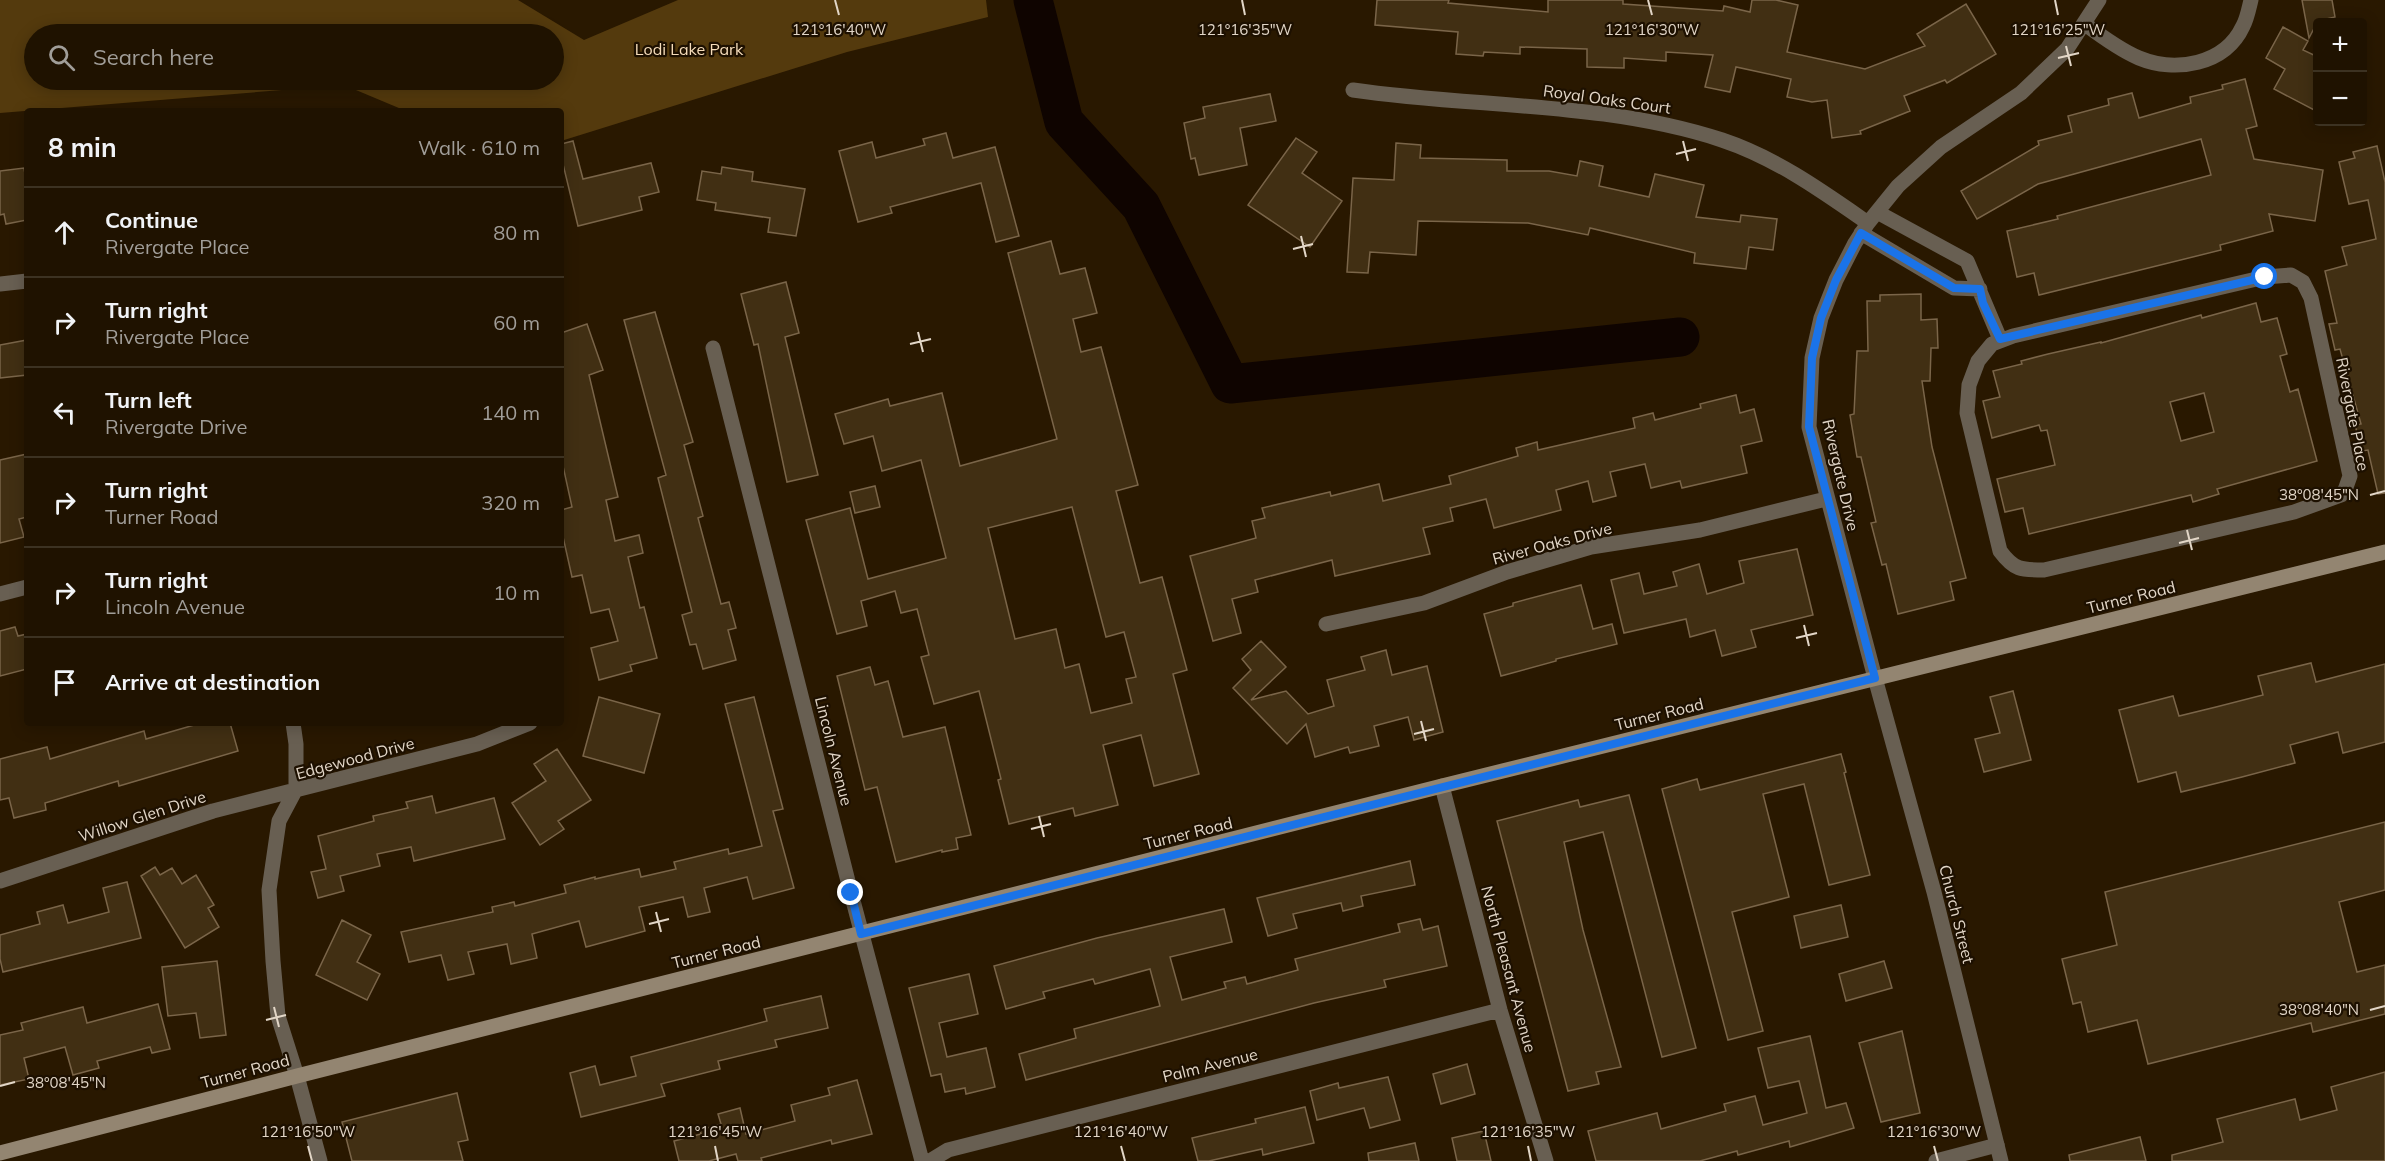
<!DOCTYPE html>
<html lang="en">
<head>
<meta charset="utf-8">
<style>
	body { margin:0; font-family:Mulish,sans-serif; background:#271b0a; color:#f1f3f6 }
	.controls { position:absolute; right:18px; top:18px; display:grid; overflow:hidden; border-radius:6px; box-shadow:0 3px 15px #0003 }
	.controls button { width:54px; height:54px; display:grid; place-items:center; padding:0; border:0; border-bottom:2px solid #3c3222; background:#1f1200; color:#f1f3f6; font:30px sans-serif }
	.stop { position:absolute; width:18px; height:18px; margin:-14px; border:4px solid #1a73e8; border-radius:50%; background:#fff }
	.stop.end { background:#1a73e8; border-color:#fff; box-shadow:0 2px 6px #0008 }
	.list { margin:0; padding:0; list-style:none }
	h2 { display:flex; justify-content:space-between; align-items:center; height:78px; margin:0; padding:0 24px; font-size:26px }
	h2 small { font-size:20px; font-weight:400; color:#a19e99 }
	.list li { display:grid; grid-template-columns:39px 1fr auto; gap:18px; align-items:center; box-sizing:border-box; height:90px; padding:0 24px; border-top:2px solid #3c3222 }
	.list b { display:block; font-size:22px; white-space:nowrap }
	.list p { margin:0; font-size:20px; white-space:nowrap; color:#a19e99 }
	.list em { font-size:20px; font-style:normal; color:#a19e99 }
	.icon { flex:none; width:33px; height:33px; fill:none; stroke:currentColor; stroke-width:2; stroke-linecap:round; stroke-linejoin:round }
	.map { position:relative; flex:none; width:2385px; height:1161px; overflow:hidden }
	.search { position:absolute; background:#1f1200; box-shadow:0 3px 15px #0003; left:24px; top:24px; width:540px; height:66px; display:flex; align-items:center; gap:15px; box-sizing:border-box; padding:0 21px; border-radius:33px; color:#a19e99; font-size:22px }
	.panel { position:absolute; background:#1f1200; box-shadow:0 3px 15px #0003; left:24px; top:108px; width:540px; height:618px; border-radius:6px }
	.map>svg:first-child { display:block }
	.green { fill:#543a0d; fill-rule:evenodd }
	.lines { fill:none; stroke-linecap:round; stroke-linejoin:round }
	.river { stroke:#0f0400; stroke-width:39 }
	.building { fill:#412f13; stroke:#7a6549; stroke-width:1.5; fill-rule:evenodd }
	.minor { stroke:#685f52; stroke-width:15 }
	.tertiary { stroke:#685f52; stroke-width:15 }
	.secondary { stroke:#938571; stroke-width:15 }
	.route { stroke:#1a73e8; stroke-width:8 }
	.ticks { fill:none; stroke:#e2d6c7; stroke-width:2 }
	.labels { text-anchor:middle; stroke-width:4.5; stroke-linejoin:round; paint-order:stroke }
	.park-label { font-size:16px; fill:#f6ddba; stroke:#1d1000 }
	.street-label { font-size:16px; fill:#e2d6c7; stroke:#1d1000 }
	.ticks-label { font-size:15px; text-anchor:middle; fill:#e2d6c7; stroke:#1d1000; stroke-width:4.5; stroke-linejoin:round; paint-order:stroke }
</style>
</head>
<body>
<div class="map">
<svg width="2385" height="1161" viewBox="0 0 2385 1161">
	<rect width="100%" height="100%" fill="#291800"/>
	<path class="green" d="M0 0H518L584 40 678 0H986L988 17 847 52 561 141V111H406L344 85 0 113ZM34 34H554V80H34Z"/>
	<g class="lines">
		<path class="river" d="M1033 0 1064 122 1141 206 1230 384 1680 337"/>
	</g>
	<path class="building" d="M1377 0H1449L1448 3 1548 12V0H1623V4L1723 11 1724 6 1750 12 1752 0H1776L1798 5 1787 52 1865 69 1925 46 1917 34 1966 4 1996 54 1947 83 1945 80 1904 96 1910 111 1860 131 1861 134 1832 138 1827 100 1812 102 1787 97 1791 79 1736 67 1730 92 1705 87 1713 55 1666 52V61L1624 58V68L1587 67V49L1520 47V54L1484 52 1483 56 1456 54 1458 32 1375 25Z
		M2302 0H2332L2335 17 2318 21 2309 38Z
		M2283 27 2308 41 2303 50 2318 57V112L2274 89 2285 69 2266 58Z
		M2245 79 2257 126 2246 129 2254 159 2323 170 2315 221 2269 214 2273 231 2220 245 2221 250 2039 295 2034 273 2017 277 2007 231 2058 219 2057 216 2211 175 2201 139 2038 184 1977 219 1961 191 2039 145 2038 141 2072 132 2068 116 2109 105 2108 99 2132 93 2139 118 2191 103 2190 97 2223 89 2222 85Z
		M1270 94 1276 121 1240 128 1247 165 1199 175 1195 158 1191 159 1184 123 1205 118 1203 107Z
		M946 133 953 158 995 147 1019 236 996 242 981 183 890 207 892 213 858 222 839 151 872 142 876 158 925 145 923 139Z
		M1296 138 1317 152 1302 173 1342 201 1310 247 1248 205Z
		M573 141 583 179 651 163 659 192 639 197 642 210 578 226 561 156V144Z
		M1396 143 1421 145 1420 158 1507 160V171H1549L1577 176 1580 161 1603 166 1599 186 1649 197 1655 174 1704 185 1696 217 1740 222 1741 215 1777 219 1773 250 1749 247 1746 269 1694 263 1695 253 1590 228 1588 235 1528 223 1418 221 1416 255 1370 252 1368 273 1347 272 1353 178 1394 180Z
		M2377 146 2385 182V493L2378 494 2368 450 2362 451 2355 425 2361 424 2340 349 2335 350 2329 324 2337 323 2325 271 2347 265 2342 247 2376 239 2368 200 2349 204 2339 162 2355 158 2353 152Z
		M722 167 753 172 752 181 805 189 796 236 768 232 770 218 715 210 716 203 697 200 702 171 721 174Z
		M24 168 27 186V220L6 224 4 214 0 215V171Z
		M1051 241 1060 274 1085 268 1097 313 1073 319 1081 352 1101 347 1138 485 1116 491 1140 583 1162 577 1187 670 1173 674 1199 774 1154 786 1141 735 1103 745 1118 805 1075 816 1073 808 1009 824 998 780 1001 779 979 691 934 704 921 657 929 655 917 609 901 613 895 591 861 601 867 626 837 634 806 520 850 508 868 579 946 558 921 460 882 471 873 436 844 444 835 414 888 399 890 406 942 393 960 466 1057 439 1008 253ZM1072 507 1106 637 1124 632 1136 677 1126 679 1132 703 1091 713 1079 664 1065 668 1056 629 1015 639 988 528Z
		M786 282 799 333 785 337 818 475 787 482 758 344 754 345 741 294Z
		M1921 294V320L1937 319 1938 348H1931L1930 381H1922L1932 447 1966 578 1950 582 1954 600 1898 614 1886 564 1882 565 1871 523 1876 522 1861 457H1857L1850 415 1854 414 1857 351H1868L1867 301H1880V295Z
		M2256 303 2261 322 2277 318 2287 354 2280 356 2290 392 2298 389 2317 461 2217 489 2219 494 2193 502 2191 495 2029 534 2023 508 2005 512 1997 479 2055 465 2047 430 2041 431 2039 425 1992 438 1983 401 2000 397 1993 371 2022 364 2021 361 2048 354 2101 342V343L2201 315 2202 318ZM2204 393 2214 432 2181 441 2170 402Z
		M655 312 693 442 684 445 703 516 698 518 721 604 729 602 736 628 728 630 736 660 703 669 696 644 690 645 682 615 692 612 658 478 666 475 624 320Z
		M587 324 603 370 589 375 618 497 606 500 615 541 639 535 643 553 628 557 640 608 644 607 657 658 630 665 632 671 599 680 591 648 618 641 609 609 591 613 582 575 572 577 561 528V510L572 507 561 457V333Z
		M27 340V375L0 378V345Z
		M1736 395 1740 413 1754 409 1762 441 1741 446 1747 473 1682 488 1680 481 1651 488 1645 464 1610 472 1616 496 1593 502 1588 481 1556 490 1561 510 1494 528 1486 499 1450 508 1453 521 1423 528 1430 554 1335 576 1332 560 1255 580 1258 592 1232 599 1241 633 1213 641 1190 556 1256 538 1252 521 1265 518 1262 508 1330 492 1331 496 1379 484 1383 501 1451 484 1449 476 1518 456 1516 448 1537 442 1538 450 1635 428 1633 418 1653 413 1655 420 1701 408 1700 404Z
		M27 454V517L19 519 24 537 0 543V460Z
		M875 486 880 507 855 513 850 492Z
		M1797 549 1813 615 1751 630 1756 647 1722 656 1715 630 1690 637 1686 619 1624 633 1611 580 1639 573 1644 594 1677 586 1673 572 1699 564 1707 594 1744 583 1739 561Z
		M1581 585 1593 629 1612 624 1617 644 1556 659V661L1501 676 1484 614 1513 606V603Z
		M15 627 18 636 27 634V669L0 676V631Z
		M1261 641 1286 667 1251 700 1286 691 1308 714 1334 706 1327 680 1365 670 1361 657 1386 650 1392 675 1427 666 1443 732 1414 740 1408 717 1374 726 1379 746 1350 753 1348 747 1315 757 1306 724 1287 744 1233 688 1251 670 1242 659Z
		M2311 663 2316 682 2385 664V742L2343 753 2338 732 2290 745 2295 763 2242 777 2181 792 2176 772 2138 782 2119 710 2173 696 2179 716 2216 707 2263 695 2258 676Z
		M870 667 875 685 888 681 903 737 945 727 971 835 956 838 958 849 942 852V850L896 862 877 787 865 790 837 676Z
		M2013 691 2031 760 1984 772 1975 739 2000 733 1990 697Z
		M599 697 660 714 644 773 583 756Z
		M754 697 783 809 773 811 794 888 753 899 747 877 704 888 710 912 688 917 683 897 639 907 645 931 586 947 579 921 532 934 537 958 511 964 507 944 468 952 474 974 448 980 441 955 409 962 401 932 493 912 492 907 514 902 515 906 566 893 564 885 595 877V879L639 869 641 877 676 869 674 862 728 849 729 854 762 846 725 704Z
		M201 723H230L238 751 119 786 118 781 45 803 46 810 14 818 9 798 0 800V759L47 747 50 759 144 731 146 739Z
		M557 749 591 800 558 821 564 829 540 845 512 803 546 781 534 764Z
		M1841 754 1846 772 1844 773 1870 875 1829 885 1804 784 1763 794 1789 897 1732 912 1763 1031 1728 1040 1662 789 1697 779 1700 790Z
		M1629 795 1696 1048 1662 1057 1603 832 1564 842 1583 930 1621 1067 1596 1072 1599 1084 1568 1091 1497 821 1578 800 1580 807Z
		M432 796 436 813 494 798 505 839 414 861 411 847 377 854 380 866 340 876 344 891 318 898 311 872 326 869 318 836 374 821 373 816 408 808 406 802Z
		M2385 822V890L2339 902 2357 972 2385 965V1014L2313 1032 2311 1023 2148 1064 2137 1020 2088 1032 2081 1002 2073 1004 2062 959 2117 945 2105 892Z
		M1410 861 1415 885 1361 896 1363 906 1343 911 1341 903 1293 914 1297 928 1268 936 1257 898Z
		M155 867 160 875 172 868 182 884 196 875 214 905 208 908 219 927 185 948 141 876Z
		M127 882 141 938 3 972 0 959V935L40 924 37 912 63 905 68 923 109 912 103 888Z
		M1841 905 1848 937 1801 948 1794 916Z
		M1224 909 1232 942 1170 957 1182 1000 1226 988 1224 982 1245 977 1247 984 1298 970 1295 959 1400 932 1398 924 1420 919 1423 930 1438 926 1447 966 1384 980 1386 987 1314 1003 1026 1080 1019 1054 1076 1038 1074 1029 1160 1006 1150 969 1095 984 1093 979 1043 992 1045 998 1006 1009 994 966 1097 938Z
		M342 920 371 935 357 962 380 974 367 1000 316 975Z
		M217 961 226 1035 200 1038 196 1013 168 1016 162 967Z
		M1884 961 1892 988 1846 1001 1839 974Z
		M969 974 978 1014 939 1023 947 1057 986 1048 995 1087 966 1094 965 1088 945 1092 941 1074 931 1076 909 988Z
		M821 996 828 1028 775 1040 777 1047 718 1061 720 1069 661 1084 665 1096 581 1117 570 1073 595 1066 600 1085 636 1076 631 1057 767 1021 764 1009Z
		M158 1004 170 1049 152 1053 150 1047 97 1061 99 1068 73 1075 65 1047 24 1058 29 1079 0 1085V1035L23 1030 21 1023 83 1007 87 1023Z
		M1902 1031 1920 1113 1881 1122 1859 1043Z
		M1810 1036 1826 1108 1846 1103 1854 1128 1790 1147 1789 1141 1738 1155 1737 1151 1700 1161H1596L1588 1131 1657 1113 1661 1129 1726 1111 1724 1104 1755 1096 1763 1125 1807 1113 1799 1081 1768 1088 1758 1048Z
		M1467 1064 1475 1094 1441 1104 1433 1074Z
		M2385 1072V1161H2172V1155L2223 1142 2217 1119 2295 1099 2300 1120 2337 1110 2331 1087Z
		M1388 1077 1400 1120 1370 1128 1364 1108 1317 1120 1310 1091 1338 1083 1339 1088Z
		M857 1080 872 1134 832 1144 831 1140 761 1158 762 1161H738L736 1154 709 1161H679L674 1141 701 1134 700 1130 721 1124 718 1114 740 1108 746 1134 795 1121 791 1105 830 1095 828 1088Z
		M457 1093 468 1140 458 1142 463 1161H352L342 1122Z
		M1305 1107 1314 1143 1263 1155 1262 1149 1209 1161H1198L1192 1138 1256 1123 1255 1119Z
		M1484 1131 1491 1161H1457L1452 1138Z
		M2140 1137 2146 1161H2070L2069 1155Z
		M1415 1143 1419 1161H1369L1368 1153Z"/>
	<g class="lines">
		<path class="minor" d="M2085 24C2101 36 2120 50 2139 58 2175 73 2225 65 2243 26 2247 19 2249 8 2251 0
			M1353 90C1475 108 1603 101 1722 140 1776 158 1822 191 1868 223
			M1877 212 1967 261 2000 339
			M1861 233 1954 288 1980 289
			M2291 275 2303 282 2311 298 2350 476 2345 490 2341 495 2294 512 2044 570C2021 570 2014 570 2000 551L1967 413 1969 385 1978 361 1992 344 2013 336 2265 277Z
			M0 284 27 281
			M713 348 851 893 922 1161
			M0 594 27 587
			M1326 624 1424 603 1507 572 1591 547 1700 530 1826 499
			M1875 678 1809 427 1812 358 1821 318 1836 280 1855 243 1868 223 1898 186 1941 147 2021 93 2067 49 2099 0
			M293 723 296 744V789L279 821 269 890 273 961 278 1016 297 1076 320 1161
			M1442 786 1500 1010 1546 1161
			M0 881 213 811 477 744 530 723
			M930 1161 948 1150 1500 1010
			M1936 1161 1997 1145"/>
		<path class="tertiary" d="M1875 678 1934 892 2001 1161"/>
		<path class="secondary" d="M0 1153 297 1076 1442 786 2385 552"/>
	</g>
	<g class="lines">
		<path class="route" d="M851 893 861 934 1875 678 1809 427 1812 358 1821 318 1836 280 1861 233 1954 288 1980 289 1983 303 2000 339 2265 277"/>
	</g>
	<path class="ticks" d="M835 0 839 15M1242 0 1245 15M1648 0 1652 15M2055 0 2058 15M2066 46 2071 66M2058 58 2079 53M1683 141 1688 161M1676 154 1696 149M1301 236 1306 257M1293 249 1313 244M918 332 923 352M910 344 931 339M2370 495 2385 491M2187 530 2192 550M2179 543 2199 538M1804 625 1809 646M1796 638 1817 633M1421 721 1426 741M1414 734 1434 729M1039 816 1044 837M1031 829 1051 824M656 912 661 932M649 924 669 919M274 1007 279 1027M2370 1010 2385 1006M266 1020 286 1015M0 1086 15 1082M308 1146 312 1161M715 1146 718 1161M1121 1146 1125 1161M1528 1146 1531 1161M1934 1146 1938 1161"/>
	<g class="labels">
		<g class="park-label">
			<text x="689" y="55">Lodi Lake Park</text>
		</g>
		<g class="street-label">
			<text transform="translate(1607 99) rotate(8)" y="6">Royal Oaks Court</text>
			<text transform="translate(2353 414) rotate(79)" y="6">Rivergate Place</text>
			<text transform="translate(1841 475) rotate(77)" y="6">Rivergate Drive</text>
			<text transform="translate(1552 543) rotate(-15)" y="6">River Oaks Drive</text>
			<text transform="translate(2131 597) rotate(-14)" y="6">Turner Road</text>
			<text transform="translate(1659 714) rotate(-14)" y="6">Turner Road</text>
			<text transform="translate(834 751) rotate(76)" y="6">Lincoln Avenue</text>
			<text transform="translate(355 758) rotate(-15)" y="6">Edgewood Drive</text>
			<text transform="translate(142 816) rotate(-18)" y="6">Willow Glen Drive</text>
			<text transform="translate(1188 833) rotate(-14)" y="6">Turner Road</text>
			<text transform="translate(1957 914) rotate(76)" y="6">Church Street</text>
			<text transform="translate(716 952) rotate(-14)" y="6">Turner Road</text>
			<text transform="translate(1509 969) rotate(75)" y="6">North Pleasant Avenue</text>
			<text transform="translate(1210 1065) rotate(-14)" y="6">Palm Avenue</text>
			<text transform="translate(245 1071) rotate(-15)" y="6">Turner Road</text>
		</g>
	</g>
	<g class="ticks-label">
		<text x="839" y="35">121°16'40"W</text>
		<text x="1245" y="35">121°16'35"W</text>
		<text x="1652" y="35">121°16'30"W</text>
		<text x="2058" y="35">121°16'25"W</text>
		<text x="2319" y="500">38°08'45"N</text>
		<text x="2319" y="1015">38°08'40"N</text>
		<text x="66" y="1088">38°08'45"N</text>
		<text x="308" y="1137">121°16'50"W</text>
		<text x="715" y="1137">121°16'45"W</text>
		<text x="1121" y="1137">121°16'40"W</text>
		<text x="1528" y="1137">121°16'35"W</text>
		<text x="1934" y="1137">121°16'30"W</text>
	</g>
</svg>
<div class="controls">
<button>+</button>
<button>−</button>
</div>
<div class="stop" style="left:2265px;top:277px"></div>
<div class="stop end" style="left:851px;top:893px"></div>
<div class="search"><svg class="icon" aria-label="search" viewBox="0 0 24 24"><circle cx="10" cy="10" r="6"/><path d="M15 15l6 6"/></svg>Search here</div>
<section class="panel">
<h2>8 min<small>Walk · 610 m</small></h2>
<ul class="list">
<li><svg class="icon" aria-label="ahead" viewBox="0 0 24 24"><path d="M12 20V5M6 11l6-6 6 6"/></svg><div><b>Continue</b><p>Rivergate Place</p></div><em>80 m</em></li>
<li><svg class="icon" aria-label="right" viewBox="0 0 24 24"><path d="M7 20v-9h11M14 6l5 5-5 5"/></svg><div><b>Turn right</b><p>Rivergate Place</p></div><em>60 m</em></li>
<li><svg class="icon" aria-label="left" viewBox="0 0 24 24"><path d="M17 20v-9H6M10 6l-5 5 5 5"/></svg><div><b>Turn left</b><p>Rivergate Drive</p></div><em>140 m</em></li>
<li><svg class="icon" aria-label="right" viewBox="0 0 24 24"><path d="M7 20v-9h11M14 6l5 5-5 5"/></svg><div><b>Turn right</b><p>Turner Road</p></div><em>320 m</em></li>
<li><svg class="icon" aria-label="right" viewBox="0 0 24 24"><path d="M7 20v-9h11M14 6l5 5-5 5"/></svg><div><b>Turn right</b><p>Lincoln Avenue</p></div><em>10 m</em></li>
<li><svg class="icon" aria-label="arrive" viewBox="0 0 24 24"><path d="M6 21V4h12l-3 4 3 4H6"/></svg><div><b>Arrive at destination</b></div></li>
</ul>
</section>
</div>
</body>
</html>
